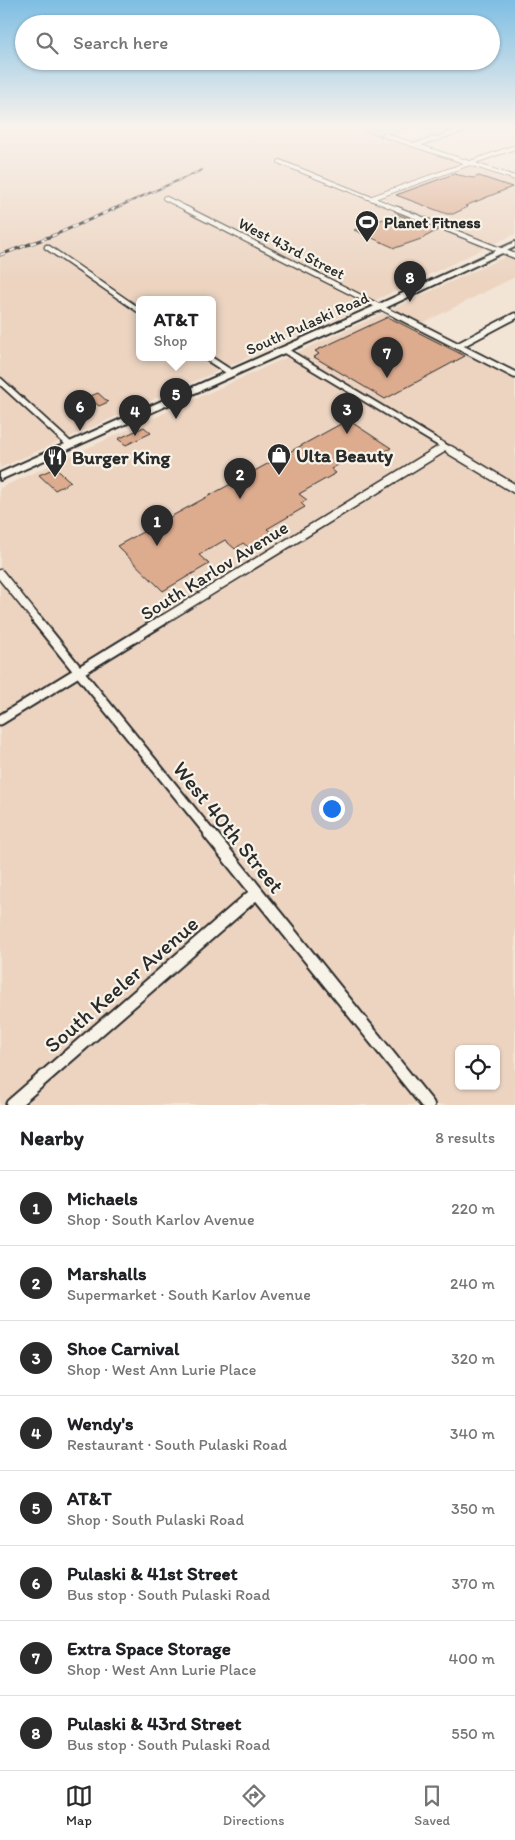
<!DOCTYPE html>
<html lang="en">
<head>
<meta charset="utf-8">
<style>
	body { margin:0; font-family:Itim,sans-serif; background:#f2f2f2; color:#202124 }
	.controls { position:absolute; right:15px; bottom:15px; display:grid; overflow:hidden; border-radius:8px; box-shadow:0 1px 4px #0004 }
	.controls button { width:45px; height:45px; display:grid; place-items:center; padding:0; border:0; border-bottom:1px solid #e0e0e0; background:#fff; color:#202124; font:25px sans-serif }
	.you { position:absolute; left:331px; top:808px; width:18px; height:18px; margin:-12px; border:4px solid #fff; border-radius:50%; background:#1a73e8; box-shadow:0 0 0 8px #1a73e833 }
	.badge { display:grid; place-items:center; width:32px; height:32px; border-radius:50%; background:#2b2b2b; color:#fff; font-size:16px; font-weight:700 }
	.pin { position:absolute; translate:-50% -41px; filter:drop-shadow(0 1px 2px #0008) }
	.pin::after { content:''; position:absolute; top:26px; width:18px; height:15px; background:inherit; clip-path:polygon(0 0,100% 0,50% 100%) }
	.popup { position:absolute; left:136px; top:296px; width:80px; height:65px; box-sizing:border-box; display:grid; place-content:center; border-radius:8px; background:#fff; filter:drop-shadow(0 1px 4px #0005); font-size:16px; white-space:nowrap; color:#757577 }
	.popup b { font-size:19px; color:#202124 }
	.popup::after { content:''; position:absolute; left:50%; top:100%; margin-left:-10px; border:10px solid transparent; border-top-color:#fff }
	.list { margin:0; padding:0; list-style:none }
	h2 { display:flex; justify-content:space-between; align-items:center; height:65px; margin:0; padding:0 20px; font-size:21px }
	h2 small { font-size:16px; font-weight:400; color:#757577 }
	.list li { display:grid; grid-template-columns:32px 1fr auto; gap:15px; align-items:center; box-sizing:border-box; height:75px; padding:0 20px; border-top:1px solid #e0e0e0 }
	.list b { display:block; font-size:19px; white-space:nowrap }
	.list p { margin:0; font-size:16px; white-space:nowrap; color:#757577 }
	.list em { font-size:16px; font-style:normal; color:#757577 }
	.icon { flex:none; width:28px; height:28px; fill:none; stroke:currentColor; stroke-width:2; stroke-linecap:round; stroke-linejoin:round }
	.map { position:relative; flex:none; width:515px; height:1105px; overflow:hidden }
	.search { position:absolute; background:#fff; box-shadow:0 1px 4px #0004; left:15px; right:15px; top:15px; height:55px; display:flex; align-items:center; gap:12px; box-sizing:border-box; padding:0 18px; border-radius:28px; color:#757577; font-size:19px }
	.sheet { height:665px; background:#fff }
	nav { display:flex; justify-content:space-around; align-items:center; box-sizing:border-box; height:70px; border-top:1px solid #e0e0e0; background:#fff; font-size:14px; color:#757577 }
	nav a { display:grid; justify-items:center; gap:2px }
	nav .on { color:#2b2b2b }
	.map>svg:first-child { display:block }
	.built { fill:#ecd4c1; fill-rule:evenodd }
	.green { fill:#a8f0bd; stroke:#6a8e74 }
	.building { fill:#ddac8f; stroke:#2b2b2b }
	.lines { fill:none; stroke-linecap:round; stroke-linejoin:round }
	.minor-far5-casing { stroke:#2b2b2b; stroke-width:5.5 }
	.minor-far4-casing { stroke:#2b2b2b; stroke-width:7 }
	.minor-far3-casing { stroke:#2b2b2b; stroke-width:9 }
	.minor-far2-casing { stroke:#2b2b2b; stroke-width:11 }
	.minor-far1-casing { stroke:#2b2b2b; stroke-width:13 }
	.minor-casing { stroke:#2b2b2b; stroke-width:16 }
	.secondary-casing { stroke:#2b2b2b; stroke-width:4 }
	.minor-far5 { stroke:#f7f3e8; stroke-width:4 }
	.minor-far4 { stroke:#f7f3e8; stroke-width:4.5 }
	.minor-far3 { stroke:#f7f3e8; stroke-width:5.5 }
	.minor-far2 { stroke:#f7f3e8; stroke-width:8 }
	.minor-far1 { stroke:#f7f3e8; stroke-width:9 }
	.minor { stroke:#f7f3e8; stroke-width:12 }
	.secondary { fill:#f7f3e8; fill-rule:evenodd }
	.rail-far1-casing { stroke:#2b2b2b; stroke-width:2 }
	.rail-casing { stroke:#2b2b2b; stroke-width:3 }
	.rail-far1 { stroke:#f7f3e8; stroke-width:1; stroke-dasharray:4.5; stroke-linecap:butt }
	.rail { stroke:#f7f3e8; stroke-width:2; stroke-dasharray:5.5; stroke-linecap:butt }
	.labels { text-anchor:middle; stroke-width:4.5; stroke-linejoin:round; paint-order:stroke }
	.far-poi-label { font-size:16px; font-weight:bold; fill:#2b2b2b; stroke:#f7f3e8; text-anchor:start }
	.far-street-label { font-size:16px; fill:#2b2b2b; stroke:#f7f3e8 }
	.poi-label { font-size:19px; font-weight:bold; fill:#2b2b2b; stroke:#f7f3e8; text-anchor:start }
	.street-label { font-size:19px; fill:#2b2b2b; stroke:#f7f3e8 }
	.near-street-label { font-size:22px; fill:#2b2b2b; stroke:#f7f3e8 }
</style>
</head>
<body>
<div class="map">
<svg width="515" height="1105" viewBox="0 0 515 1105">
	<rect width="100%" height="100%" fill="#f2e5d6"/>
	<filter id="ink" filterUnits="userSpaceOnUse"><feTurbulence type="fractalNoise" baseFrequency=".02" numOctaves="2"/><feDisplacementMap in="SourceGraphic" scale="10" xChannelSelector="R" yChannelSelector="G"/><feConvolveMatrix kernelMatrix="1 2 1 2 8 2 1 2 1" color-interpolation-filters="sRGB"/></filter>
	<g filter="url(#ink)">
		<path class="built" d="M0 125H380L364 130 515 181V234L494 244 378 197 370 200 485 248 374 301 289 258 282 260 368 304 0 468ZM140 300H212V358H140Z
			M507 256 515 259V277L421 324 392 309Z
			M384 313 515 379V1105H0V488ZM459 1049H496V1086H459Z"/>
		<path class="green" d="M380 125H395L409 129 380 136 363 130Z"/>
		<path class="building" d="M454 174 473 178 479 176 512 187 465 206 468 207 453 214H447L396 195Z
			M397 214 438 230 421 239 395 248 354 230Z
			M388 317 465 356 385 399 314 357 319 354 315 351Z
			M98 393 108 402 99 406 88 397Z
			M348 420 391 448 369 460 365 458 359 462 350 458 331 469 336 473 299 494 307 500 301 503 305 507 267 529 276 536 253 551 243 543 235 549 225 540 199 555 209 564 163 591 117 546Z
			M144 427 151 433 126 445 118 439Z
			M55 468 71 482 55 490 39 475Z"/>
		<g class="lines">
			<g class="minor-far5-casing">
				<path id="minor-far5" d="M438 125 459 131
					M384 135 515 178
					M416 145 478 125
					M280 162 400 210
					M165 198 189 210
					M372 198 515 147"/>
			</g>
			<g class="minor-far4-casing">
				<path id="minor-far4" d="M186 209 400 317
					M397 209 515 256
					M47 247 140 311"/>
			</g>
			<g class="minor-far3-casing">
				<path id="minor-far3" d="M397 315 515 375
					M458 346 515 316
					M284 350 452 451
					M208 358 231 373
					M0 381 70 445
					M438 451 445 447"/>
			</g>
			<g class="minor-far2-casing">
				<path id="minor-far2" d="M450 450 515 489
					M0 574 38 621
					M161 621 440 450"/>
			</g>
			<g class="minor-far1-casing">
				<path id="minor-far1" d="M37 620 211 835
					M0 720 163 620"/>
			</g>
			<g class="minor-casing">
				<path id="minor" d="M210 834 428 1105
					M12 1105 256 893"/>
			</g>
			<g class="secondary-casing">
				<path id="secondary" d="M515 242V247L383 309 0 480V473L377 305Z"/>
			</g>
			<use href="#minor-far5" class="minor-far5"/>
			<use href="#minor-far4" class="minor-far4"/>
			<use href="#minor-far3" class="minor-far3"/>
			<use href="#minor-far2" class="minor-far2"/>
			<use href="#minor-far1" class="minor-far1"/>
			<use href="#minor" class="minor"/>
			<use href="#secondary" class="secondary"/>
			<g class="rail-far1-casing">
				<path id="rail-far1" d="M111 210 202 170"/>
			</g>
			<g class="rail-casing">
				<path id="rail" d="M0 255 57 234 114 209"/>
			</g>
			<use href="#rail-far1" class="rail-far1"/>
			<use href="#rail" class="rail"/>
		</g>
	</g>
	<linearGradient id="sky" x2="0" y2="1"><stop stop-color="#7ebee3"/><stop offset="0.45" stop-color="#f9f3ed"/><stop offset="1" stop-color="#f9f3ed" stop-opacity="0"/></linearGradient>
	<rect width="515" height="280" fill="url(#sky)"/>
	<defs>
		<g id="stadium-pin" transform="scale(1.25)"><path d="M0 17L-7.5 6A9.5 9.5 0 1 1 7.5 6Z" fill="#2b2b2b" stroke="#f7f3e8"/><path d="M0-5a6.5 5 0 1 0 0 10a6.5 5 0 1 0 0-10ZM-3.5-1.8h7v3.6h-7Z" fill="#fff"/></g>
		<g id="shop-pin" transform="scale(1.25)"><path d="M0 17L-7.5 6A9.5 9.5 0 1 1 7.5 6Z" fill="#2b2b2b" stroke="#f7f3e8"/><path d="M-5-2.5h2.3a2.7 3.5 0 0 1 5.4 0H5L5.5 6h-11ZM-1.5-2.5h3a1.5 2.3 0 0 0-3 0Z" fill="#fff"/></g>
		<g id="restaurant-pin" transform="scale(1.25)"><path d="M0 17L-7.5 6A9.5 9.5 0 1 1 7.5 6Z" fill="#2b2b2b" stroke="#f7f3e8"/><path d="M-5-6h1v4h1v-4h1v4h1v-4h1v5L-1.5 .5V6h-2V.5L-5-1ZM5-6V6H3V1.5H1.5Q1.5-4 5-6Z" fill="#fff"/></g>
	</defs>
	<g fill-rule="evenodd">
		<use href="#stadium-pin" x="367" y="222"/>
		<use href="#shop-pin" x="279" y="455"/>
		<use href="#restaurant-pin" x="55" y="457"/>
	</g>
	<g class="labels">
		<g class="far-poi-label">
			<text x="384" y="228">Planet Fitness</text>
		</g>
		<g class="far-street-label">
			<text transform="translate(292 248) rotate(27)" y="6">West 43rd Street</text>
			<text transform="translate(307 323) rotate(-24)" y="6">South Pulaski Road</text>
		</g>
		<g class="poi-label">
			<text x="296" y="462">Ulta Beauty</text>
			<text x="72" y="464">Burger King</text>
		</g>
		<g class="street-label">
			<text transform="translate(214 570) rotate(-32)" y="7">South Karlov Avenue</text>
		</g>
		<g class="near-street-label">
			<text transform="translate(229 827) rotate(51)" y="8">West 40th Street</text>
			<text transform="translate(121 984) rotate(-41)" y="8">South Keeler Avenue</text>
		</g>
	</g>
</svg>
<div class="controls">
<button><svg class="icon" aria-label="locate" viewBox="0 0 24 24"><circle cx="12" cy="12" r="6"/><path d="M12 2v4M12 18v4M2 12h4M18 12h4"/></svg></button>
</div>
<div class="you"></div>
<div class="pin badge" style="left:157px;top:546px">1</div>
<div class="pin badge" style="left:240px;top:499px">2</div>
<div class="pin badge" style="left:347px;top:434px">3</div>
<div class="pin badge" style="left:135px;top:436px">4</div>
<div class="pin badge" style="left:176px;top:419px">5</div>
<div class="popup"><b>AT&amp;T</b>Shop</div>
<div class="pin badge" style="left:80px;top:431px">6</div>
<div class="pin badge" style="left:387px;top:378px">7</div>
<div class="pin badge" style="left:410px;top:302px">8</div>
<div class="search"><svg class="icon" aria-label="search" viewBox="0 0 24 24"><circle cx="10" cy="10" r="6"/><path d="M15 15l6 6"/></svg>Search here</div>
</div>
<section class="sheet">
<h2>Nearby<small>8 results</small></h2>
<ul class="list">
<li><span class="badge">1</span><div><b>Michaels</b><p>Shop · South Karlov Avenue</p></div><em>220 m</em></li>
<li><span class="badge">2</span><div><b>Marshalls</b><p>Supermarket · South Karlov Avenue</p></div><em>240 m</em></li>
<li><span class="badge">3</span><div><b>Shoe Carnival</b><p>Shop · West Ann Lurie Place</p></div><em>320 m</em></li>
<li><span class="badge">4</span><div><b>Wendy's</b><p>Restaurant · South Pulaski Road</p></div><em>340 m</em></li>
<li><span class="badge">5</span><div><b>AT&amp;T</b><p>Shop · South Pulaski Road</p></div><em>350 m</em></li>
<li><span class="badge">6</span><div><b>Pulaski &amp; 41st Street</b><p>Bus stop · South Pulaski Road</p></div><em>370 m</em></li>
<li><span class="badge">7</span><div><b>Extra Space Storage</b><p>Shop · West Ann Lurie Place</p></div><em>400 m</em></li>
<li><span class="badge">8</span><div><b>Pulaski &amp; 43rd Street</b><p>Bus stop · South Pulaski Road</p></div><em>550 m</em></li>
</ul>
</section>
<nav>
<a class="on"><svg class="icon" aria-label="map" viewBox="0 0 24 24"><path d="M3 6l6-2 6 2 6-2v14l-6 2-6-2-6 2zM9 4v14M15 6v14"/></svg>Map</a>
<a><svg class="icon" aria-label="directions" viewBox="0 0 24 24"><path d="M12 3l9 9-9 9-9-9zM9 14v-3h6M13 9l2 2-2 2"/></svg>Directions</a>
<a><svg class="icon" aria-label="saved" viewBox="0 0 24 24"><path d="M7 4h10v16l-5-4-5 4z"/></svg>Saved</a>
</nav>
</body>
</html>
